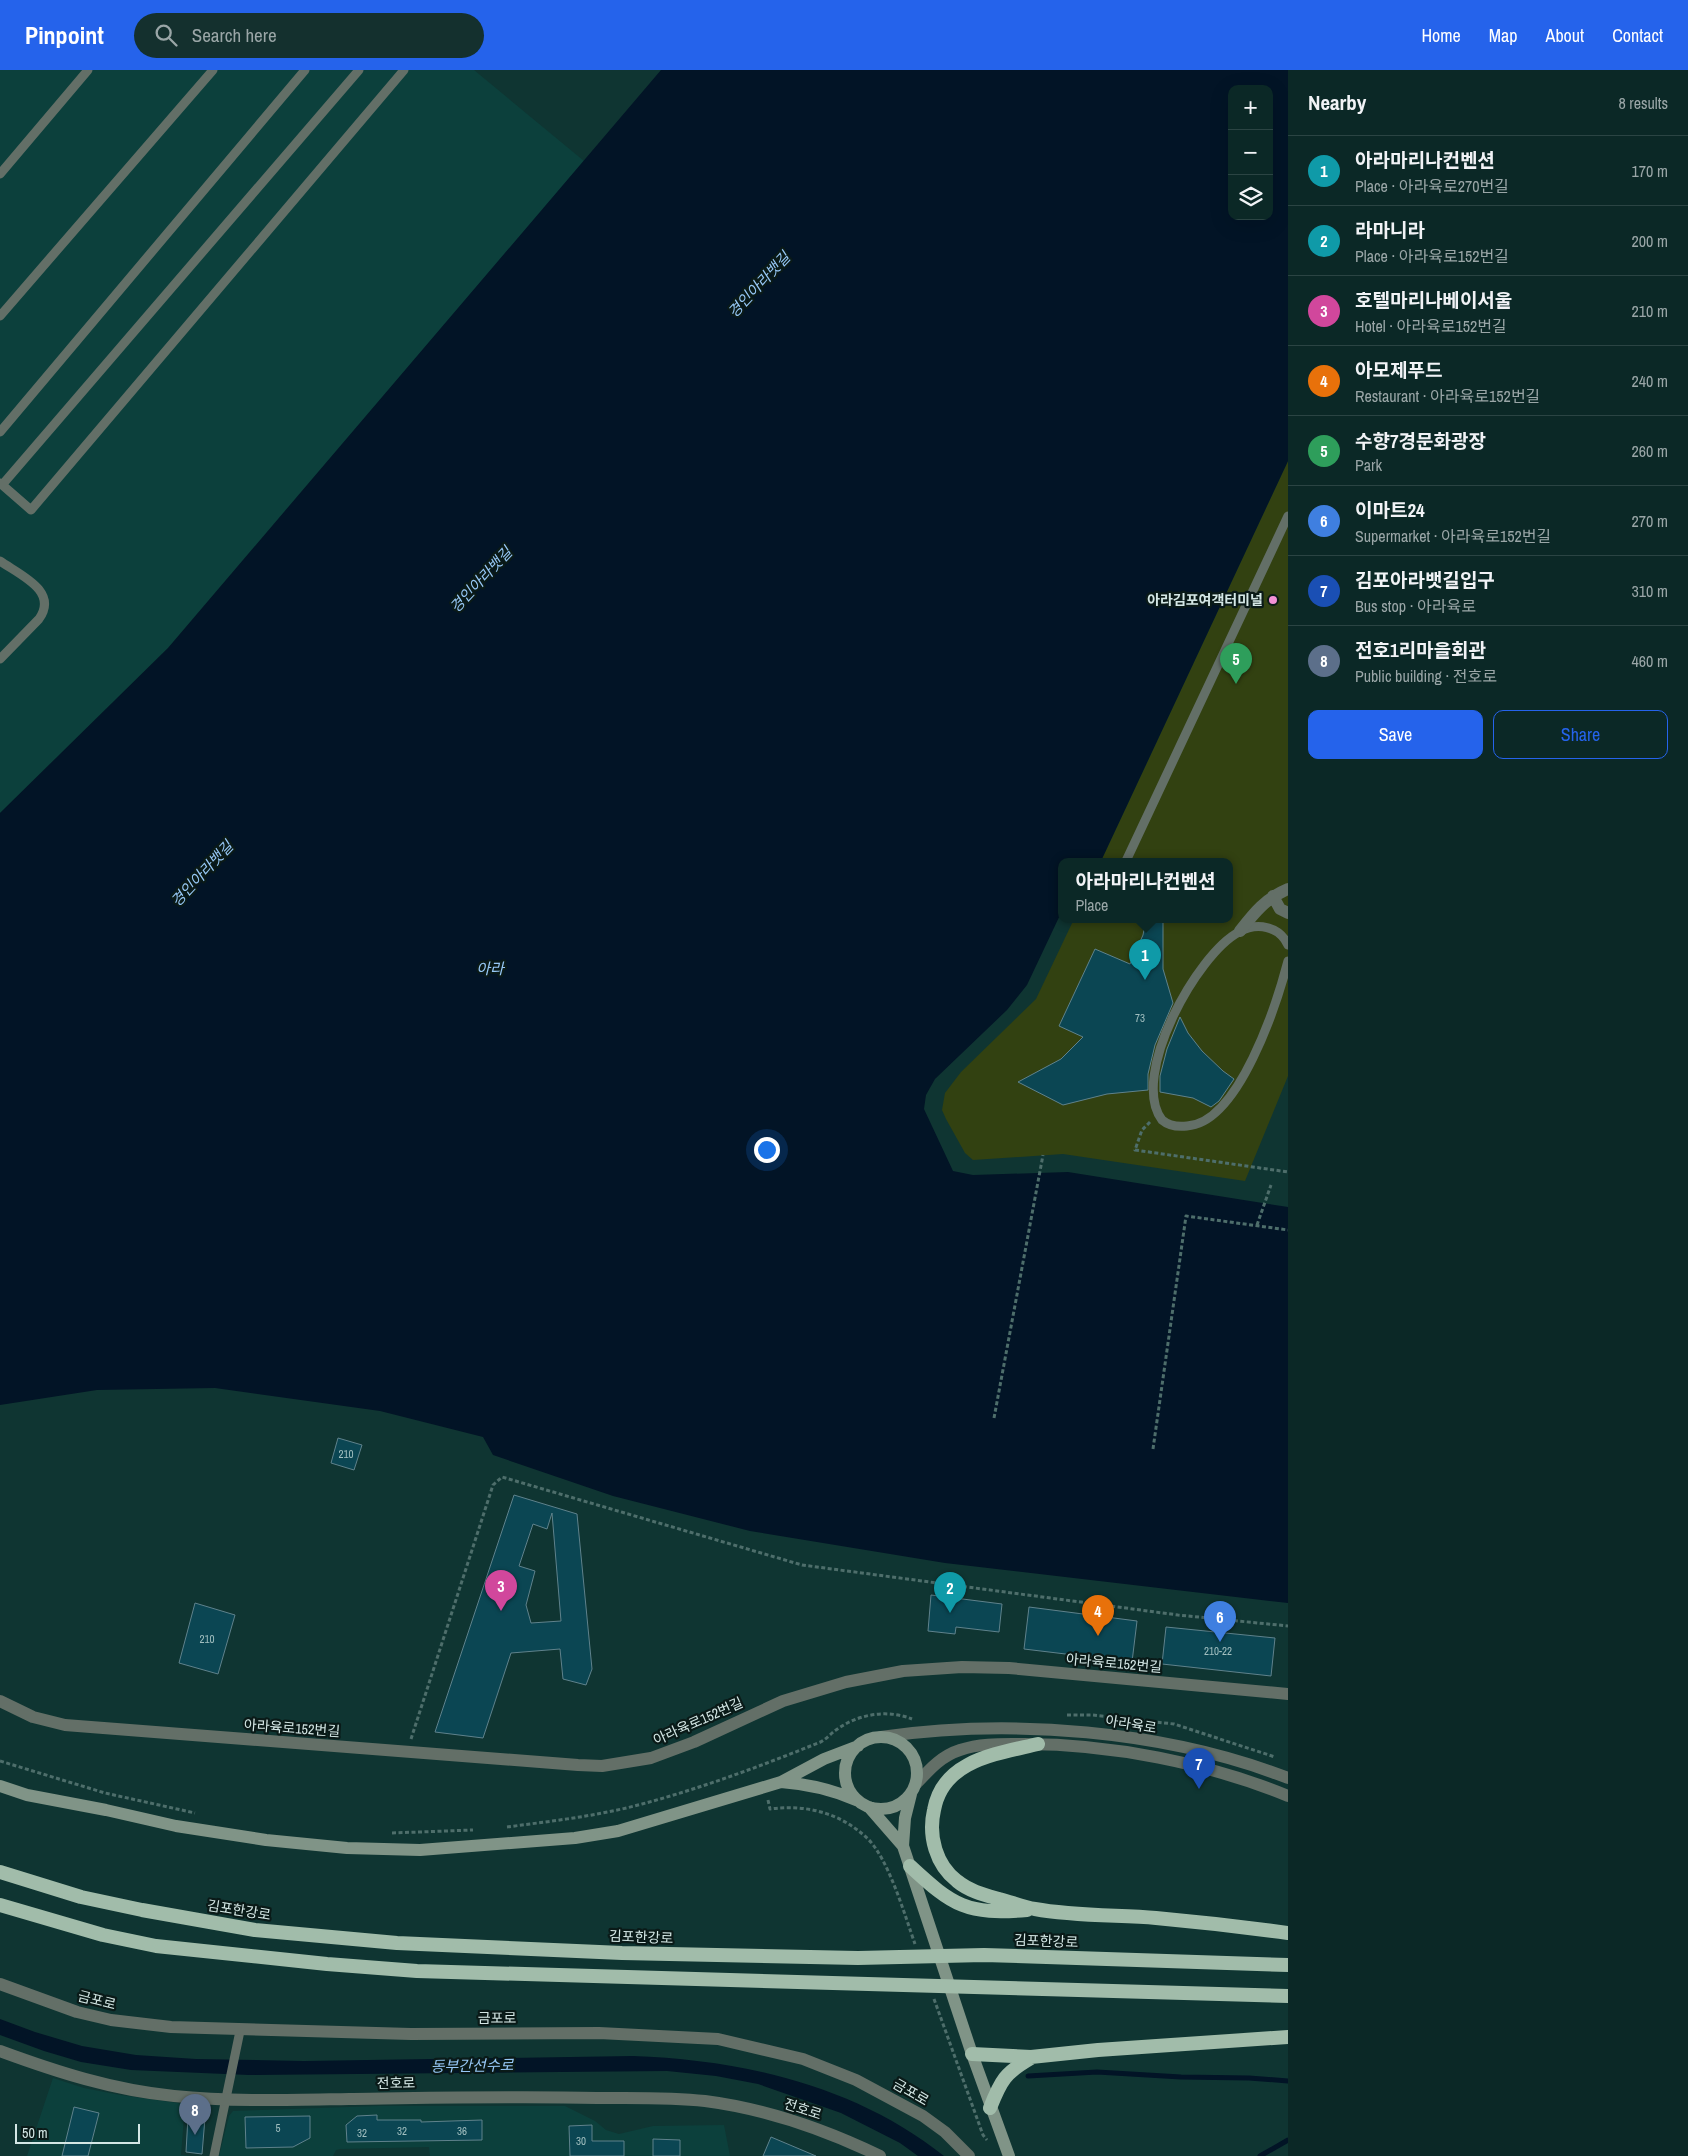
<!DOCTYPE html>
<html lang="en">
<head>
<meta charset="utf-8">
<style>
	body { margin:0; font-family:"Archivo Narrow","Noto Sans KR",sans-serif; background:#14302e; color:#f1f3f6 }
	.controls { position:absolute; right:15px; top:15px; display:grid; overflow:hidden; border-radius:10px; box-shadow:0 5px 20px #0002 }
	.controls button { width:45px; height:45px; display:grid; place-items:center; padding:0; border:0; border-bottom:1px solid #2b4443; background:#0b2826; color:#f1f3f6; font:25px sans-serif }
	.scale { position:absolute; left:15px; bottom:12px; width:125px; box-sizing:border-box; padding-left:5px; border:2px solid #d4e7e5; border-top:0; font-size:14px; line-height:18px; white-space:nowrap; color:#d4e7e5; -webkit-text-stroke:4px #0a1a18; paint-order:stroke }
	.you { position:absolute; left:766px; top:1079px; width:18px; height:18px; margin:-12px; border:4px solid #fff; border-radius:50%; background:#1a73e8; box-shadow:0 0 0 8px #1a73e833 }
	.badge { display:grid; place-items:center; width:32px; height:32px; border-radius:50%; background:#2563eb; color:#fff; font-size:16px; font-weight:700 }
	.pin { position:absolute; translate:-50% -41px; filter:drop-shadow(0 1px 2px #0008) }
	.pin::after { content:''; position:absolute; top:26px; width:18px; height:15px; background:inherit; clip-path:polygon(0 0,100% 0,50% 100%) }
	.popup { position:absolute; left:1058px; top:788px; width:175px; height:65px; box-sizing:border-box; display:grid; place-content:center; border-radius:10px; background:#0b2826; filter:drop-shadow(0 1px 4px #0005); font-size:16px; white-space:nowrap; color:#9aa6a7 }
	.popup b { font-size:19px; color:#f1f3f6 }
	.popup::after { content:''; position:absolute; left:50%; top:100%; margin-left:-10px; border:10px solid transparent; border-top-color:#0b2826 }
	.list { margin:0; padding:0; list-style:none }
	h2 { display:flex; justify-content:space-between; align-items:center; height:65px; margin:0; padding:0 20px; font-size:21px }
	h2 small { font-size:16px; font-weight:400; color:#9aa6a7 }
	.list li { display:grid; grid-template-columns:32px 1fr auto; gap:15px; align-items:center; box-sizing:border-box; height:70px; padding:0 20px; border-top:1px solid #2b4443 }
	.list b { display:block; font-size:19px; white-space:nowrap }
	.list p { margin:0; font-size:16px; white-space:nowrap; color:#9aa6a7 }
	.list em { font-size:16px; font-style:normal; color:#9aa6a7 }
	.actions { display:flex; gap:10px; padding:15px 20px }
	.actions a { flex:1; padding:11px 0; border:1px solid #2563eb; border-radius:10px; text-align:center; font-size:18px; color:#2563eb }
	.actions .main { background:#2563eb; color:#fff }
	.icon { flex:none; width:28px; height:28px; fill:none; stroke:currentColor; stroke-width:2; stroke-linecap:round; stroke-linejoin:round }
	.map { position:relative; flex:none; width:1288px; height:2086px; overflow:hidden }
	header { display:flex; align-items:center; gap:30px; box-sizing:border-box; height:70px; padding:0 25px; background:#2563eb; color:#fff }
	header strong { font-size:24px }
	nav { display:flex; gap:28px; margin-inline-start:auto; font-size:18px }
	.search { width:350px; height:45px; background:#14302e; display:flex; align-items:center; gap:12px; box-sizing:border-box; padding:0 18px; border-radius:28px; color:#9aa6a7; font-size:19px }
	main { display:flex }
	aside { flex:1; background:#0b2826 }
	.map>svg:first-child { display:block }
	.built { fill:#0c403c }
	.green { fill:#324111 }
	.water { fill:#021426; fill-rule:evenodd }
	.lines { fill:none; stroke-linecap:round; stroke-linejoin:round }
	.stream { stroke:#021426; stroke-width:5 }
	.building { fill:#0b4653; stroke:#5f828c; fill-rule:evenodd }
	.path { stroke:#4e6e6b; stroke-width:3; stroke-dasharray:4 2.5; stroke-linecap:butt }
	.service { stroke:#636f67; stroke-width:9 }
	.minor { stroke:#636f67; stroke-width:12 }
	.tertiary { stroke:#636f67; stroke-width:12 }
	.secondary { stroke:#809487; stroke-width:12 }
	.trunk { stroke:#a1bcaa; stroke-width:14 }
	.poi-dot { fill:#f391d5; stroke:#0a1a18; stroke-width:2 }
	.labels { text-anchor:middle; stroke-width:4.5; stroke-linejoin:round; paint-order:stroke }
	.number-label { font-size:11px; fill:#a2bfc0 }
	.poi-label { font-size:14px; font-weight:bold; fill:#d4e7e5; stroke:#0a1a18; text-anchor:end }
	.street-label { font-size:14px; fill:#d4e7e5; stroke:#0a1a18 }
	.water-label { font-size:15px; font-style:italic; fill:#97c8f6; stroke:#0a1a18 }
</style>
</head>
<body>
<header>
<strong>Pinpoint</strong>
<div class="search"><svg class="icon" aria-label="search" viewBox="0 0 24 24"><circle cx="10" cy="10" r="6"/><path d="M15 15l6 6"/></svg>Search here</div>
<nav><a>Home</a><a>Map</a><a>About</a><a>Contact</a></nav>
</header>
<main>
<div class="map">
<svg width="1288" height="2086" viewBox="0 0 1288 2086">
	<rect width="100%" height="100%" fill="#0f3532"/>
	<path class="built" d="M0 0H474L584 91 168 578 0 743Z
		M53 2008 84 2018 120 2025 185 2034 181 2085 192 2086H27Z
		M378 2036H565L595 2051 606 2060 619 2064 653 2056 724 2055 730 2086H430L429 2077 340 2079 336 2080 333 2086H219L229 2046 233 2041Z"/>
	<path class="green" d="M1288 391V1006L1245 1111 1063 1084 973 1090 965 1083 946 1049 942 1040 945 1023 961 1002 1036 929 1074 849H1229V791H1101Z"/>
	<path class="water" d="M661 0H1288V391L1101 791H1061V843L1027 915 1007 940 935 1009 926 1025 924 1039 953 1101 973 1105 1068 1102 1288 1137V1533L945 1493 750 1461 613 1426 493 1385 483 1367 380 1341 215 1318 97 1320 0 1335V743L168 578ZM1232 19H1269V146H1232Z
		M0 1949 35 1962 82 1976 136 1985 196 1989 304 1991 633 1986C744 1990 856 2016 944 2086H918L900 2073 841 2043 758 2014 716 2006 667 2001 249 2005 131 2000 81 1992 44 1981 0 1965Z"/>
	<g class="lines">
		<path class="stream" d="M1028 2006 1097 2002 1181 2007 1249 2008 1288 2011
			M1260 2086 1288 2070"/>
	</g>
	<path class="building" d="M1146 849H1163V899L1173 933 1155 975 1148 1004V1020L1107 1024 1063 1035 1018 1012 1061 989 1083 967 1059 956 1095 879 1130 894 1143 865Z
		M1180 947 1188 963 1202 981 1223 1001 1234 1009 1219 1031 1211 1037 1193 1028 1160 1022V1006L1167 979Z
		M338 1368 362 1375 354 1400 331 1393Z
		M514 1425 577 1444 592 1599 586 1615 563 1609 560 1579 511 1583 483 1668 435 1662ZM552 1443 561 1551 531 1553 526 1535 535 1501 519 1496 533 1454 547 1459Z
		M931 1525 1002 1534 999 1562 956 1557 955 1564 928 1561Z
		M195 1533 235 1545 218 1604 179 1593Z
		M1029 1537 1137 1551 1132 1592 1024 1579Z
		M1166 1557 1275 1568 1271 1606 1162 1594Z
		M74 2037 99 2043 88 2086H62Z
		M377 2045V2050H421V2052L482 2050V2070L347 2072 346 2055 357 2046Z
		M310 2046V2068L293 2077 246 2078 245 2047Z
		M188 2047 205 2048 202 2084 186 2082Z
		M592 2055V2071H624V2086H570L569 2056Z
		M771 2067 816 2086H763Z
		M653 2069 680 2070V2086H653Z"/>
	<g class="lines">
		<path class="path" d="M1150 1052 1142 1060 1135 1080 1288 1102
			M1257 1155 1271 1115
			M994 1348 1043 1085
			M1153 1379 1186 1146 1288 1160
			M1067 1645H1092L1174 1654 1275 1687
			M411 1669 493 1415 502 1407 802 1495 1178 1545 1288 1556
			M0 1691 105 1723 195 1743
			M768 1730 770 1739C806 1734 841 1743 868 1769 889 1790 905 1846 915 1874
			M507 1757C552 1751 598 1746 642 1734 702 1718 761 1696 818 1673 825 1671 830 1664 836 1660 858 1644 887 1639 912 1649
			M392 1763 473 1760
			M934 1929 983 2065 987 2070"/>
		<path class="service" d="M0 104 88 0
			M0 246 213 0
			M0 362 305 0
			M0 413 31 440 404 0
			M2 415 359 0
			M0 491C20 505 59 521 39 549L0 589
			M1126 791 1288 446
			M1288 875C1279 856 1257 852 1239 862 1197 884 1129 1006 1162 1050 1169 1056 1178 1057 1187 1056 1239 1053 1277 933 1288 891
			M214 2086 240 1961"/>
		<path class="minor" d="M1273 826 1280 839 1288 843
			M1240 861C1254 843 1266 828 1288 819
			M0 1631 33 1647 65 1655 578 1695 602 1696 651 1688 694 1672 783 1631 846 1612 903 1601 962 1597 1009 1598 1288 1624
			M0 1914 77 1942 111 1950 171 1957 411 1964 599 1963 718 1969 803 1989 856 2010 923 2046 945 2062 969 2086
			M0 1981C57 2002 113 2020 174 2026 232 2032 291 2030 349 2029 432 2028 514 2026 597 2028 632 2028 670 2027 705 2031 767 2039 824 2059 880 2086"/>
		<path class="tertiary" d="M881 1667C1010 1648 1165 1660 1288 1708
			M916 1714C929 1700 941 1686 960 1680 981 1673 1002 1674 1024 1674 1111 1674 1208 1693 1288 1726"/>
		<path class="secondary" d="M845 1703a36 36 0 1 1 72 0a36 36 0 1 1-72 0Z
			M781 1712C808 1714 831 1719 856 1730
			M0 1716 27 1725 106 1740 176 1756 266 1770 347 1778 420 1780 575 1768 618 1761 781 1712 824 1689 858 1676
			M869 1737 903 1776 972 1984 1009 2086
			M903 1776 905 1748 911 1724"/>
		<path class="trunk" d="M1038 1674C996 1684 943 1690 934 1740 928 1766 936 1795 957 1811 969 1821 985 1825 999 1829 1011 1832 1023 1837 1035 1839 1073 1846 1118 1845 1156 1848 1200 1852 1244 1857 1288 1863
			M910 1796C953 1836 967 1845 1027 1840
			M0 1802 81 1827 142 1840 255 1860 397 1873 622 1883 858 1888 984 1885 1288 1895
			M0 1835 103 1865 156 1876 327 1894 417 1901 1288 1926
			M972 1984 1031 1987 1098 1980 1288 1967
			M990 2038C1001 2010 1005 2003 1031 1988"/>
	</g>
	<circle class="poi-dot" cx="1273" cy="530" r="5"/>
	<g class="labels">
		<g class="number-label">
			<text x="1140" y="952">73</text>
			<text x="346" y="1388">210</text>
			<text x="207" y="1573">210</text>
			<text x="1218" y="1585">210-22</text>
			<text x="278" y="2062">5</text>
			<text x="402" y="2065">32</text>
			<text x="462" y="2065">36</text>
			<text x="362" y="2067">32</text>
			<text x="581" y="2075">30</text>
		</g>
		<g class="poi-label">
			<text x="1263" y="535">아라김포여객터미널</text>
		</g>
		<g class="street-label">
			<text transform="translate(1114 1593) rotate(5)" y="5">아라육로152번길</text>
			<text transform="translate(698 1651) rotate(-24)" y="5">아라육로152번길</text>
			<text transform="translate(1131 1654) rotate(9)" y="5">아라육로</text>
			<text transform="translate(292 1658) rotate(4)" y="5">아라육로152번길</text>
			<text transform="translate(239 1840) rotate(9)" y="5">김포한강로</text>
			<text transform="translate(641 1867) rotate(2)" y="5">김포한강로</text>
			<text transform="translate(1046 1871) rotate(2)" y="5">김포한강로</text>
			<text transform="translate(97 1930) rotate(14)" y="5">금포로</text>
			<text x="497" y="1953">금포로</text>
			<text transform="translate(396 2013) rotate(-1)" y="5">전호로</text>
			<text transform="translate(911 2022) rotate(30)" y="5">금포로</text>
			<text transform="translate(803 2039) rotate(18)" y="5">전호로</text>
		</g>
		<g class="water-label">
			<text transform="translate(759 215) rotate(-47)" y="5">경인아라뱃길</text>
			<text transform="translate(481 510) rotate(-47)" y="5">경인아라뱃길</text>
			<text transform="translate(202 804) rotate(-47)" y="5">경인아라뱃길</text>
			<text x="490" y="904">아라</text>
			<text transform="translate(472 1996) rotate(-1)" y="5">동부간선수로</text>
		</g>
	</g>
</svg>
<div class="controls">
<button>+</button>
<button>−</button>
<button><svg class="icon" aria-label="layers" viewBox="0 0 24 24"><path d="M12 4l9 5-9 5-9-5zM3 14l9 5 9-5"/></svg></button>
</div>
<div class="scale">50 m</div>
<div class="you"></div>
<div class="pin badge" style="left:1145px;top:910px;background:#0f9aa8">1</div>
<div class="popup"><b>아라마리나컨벤션</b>Place</div>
<div class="pin badge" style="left:950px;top:1543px;background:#0f9aa8">2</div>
<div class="pin badge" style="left:501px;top:1541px;background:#d1479c">3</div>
<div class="pin badge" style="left:1098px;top:1566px;background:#e8710a">4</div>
<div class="pin badge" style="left:1236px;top:614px;background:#2e9e5b">5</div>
<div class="pin badge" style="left:1220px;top:1572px;background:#3f7fe0">6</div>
<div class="pin badge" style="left:1199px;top:1719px;background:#1a4fb4">7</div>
<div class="pin badge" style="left:195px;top:2065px;background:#5c6f8a">8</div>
</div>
<aside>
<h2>Nearby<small>8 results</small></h2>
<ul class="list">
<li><span class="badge" style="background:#0f9aa8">1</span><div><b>아라마리나컨벤션</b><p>Place · 아라육로270번길</p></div><em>170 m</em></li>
<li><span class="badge" style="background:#0f9aa8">2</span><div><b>라마니라</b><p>Place · 아라육로152번길</p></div><em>200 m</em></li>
<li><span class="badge" style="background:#d1479c">3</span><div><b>호텔마리나베이서울</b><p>Hotel · 아라육로152번길</p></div><em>210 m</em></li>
<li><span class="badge" style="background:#e8710a">4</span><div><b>아모제푸드</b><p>Restaurant · 아라육로152번길</p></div><em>240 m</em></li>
<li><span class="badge" style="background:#2e9e5b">5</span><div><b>수향7경문화광장</b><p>Park</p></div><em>260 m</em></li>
<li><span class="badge" style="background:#3f7fe0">6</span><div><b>이마트24</b><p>Supermarket · 아라육로152번길</p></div><em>270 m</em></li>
<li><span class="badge" style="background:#1a4fb4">7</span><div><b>김포아라뱃길입구</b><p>Bus stop · 아라육로</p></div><em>310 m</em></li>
<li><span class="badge" style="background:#5c6f8a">8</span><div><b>전호1리마을회관</b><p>Public building · 전호로</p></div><em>460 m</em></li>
</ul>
<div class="actions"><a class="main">Save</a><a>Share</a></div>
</aside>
</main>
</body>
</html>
